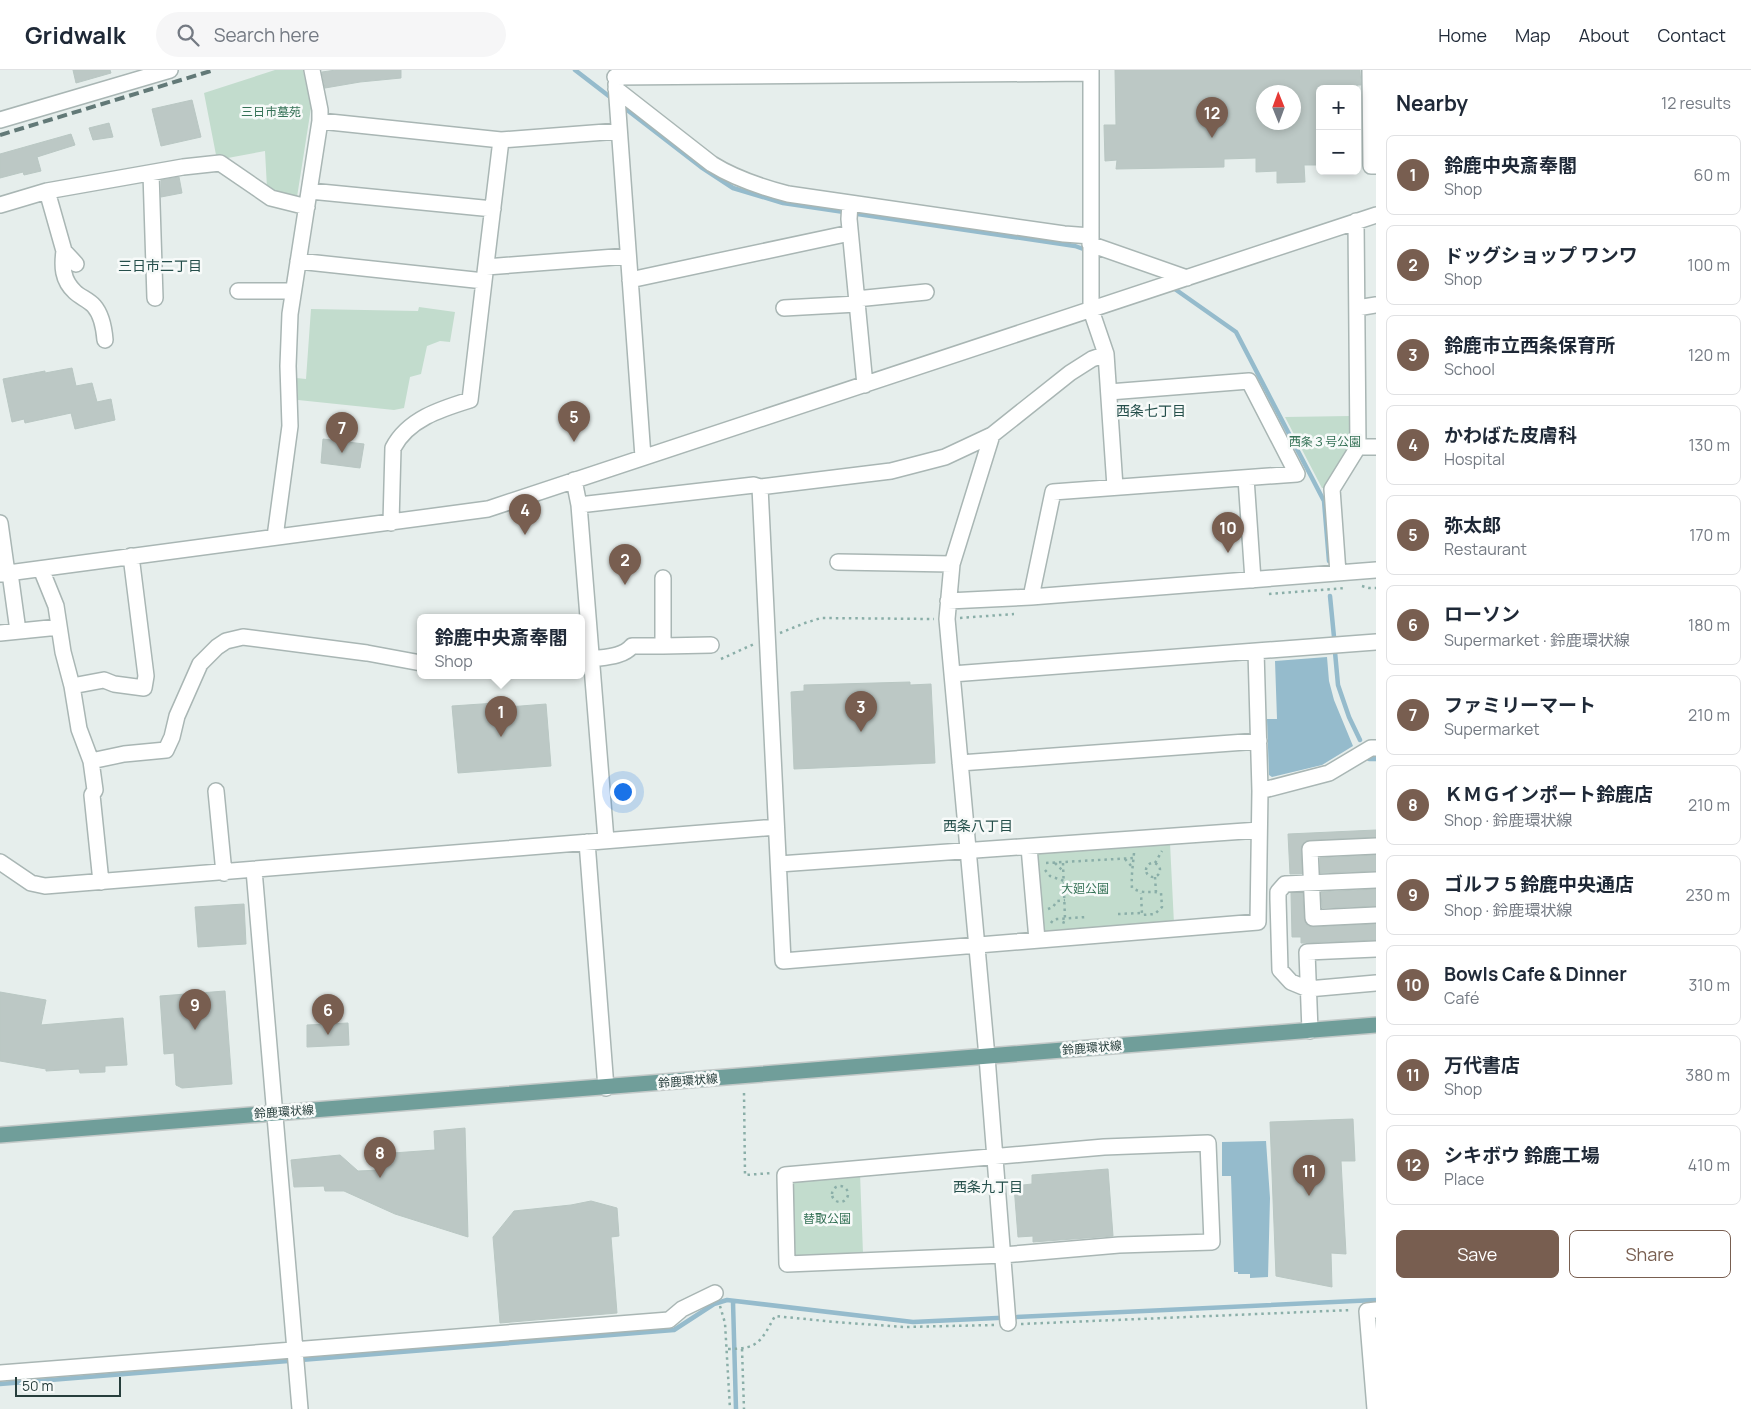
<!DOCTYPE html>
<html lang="en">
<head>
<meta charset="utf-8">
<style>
	body { margin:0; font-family:Manrope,"Noto Sans JP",sans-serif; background:#f6f6f7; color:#1f2937 }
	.controls { position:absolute; right:15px; top:15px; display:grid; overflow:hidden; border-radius:8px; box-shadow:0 2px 8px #0003 }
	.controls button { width:45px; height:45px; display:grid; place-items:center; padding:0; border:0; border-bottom:1px solid #e0e1e3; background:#fff; color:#1f2937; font:25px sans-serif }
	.compass { position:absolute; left:1256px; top:15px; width:45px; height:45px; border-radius:50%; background:#fff; box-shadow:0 2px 8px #0003; rotate:359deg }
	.scale { position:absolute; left:15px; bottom:12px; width:106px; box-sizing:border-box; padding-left:5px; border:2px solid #273e3c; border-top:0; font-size:14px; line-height:18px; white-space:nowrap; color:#273e3c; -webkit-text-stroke:4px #f7faf9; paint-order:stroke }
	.you { position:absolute; left:622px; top:721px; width:18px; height:18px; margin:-12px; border:4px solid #fff; border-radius:50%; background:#1a73e8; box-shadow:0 0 0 8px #1a73e833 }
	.badge { display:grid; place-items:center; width:32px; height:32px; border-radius:50%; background:#785e50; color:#fff; font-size:16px; font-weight:700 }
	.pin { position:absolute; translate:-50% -41px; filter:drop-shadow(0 1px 2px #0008) }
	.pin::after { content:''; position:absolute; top:26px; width:18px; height:15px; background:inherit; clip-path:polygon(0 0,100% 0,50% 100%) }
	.popup { position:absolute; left:417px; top:544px; width:168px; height:65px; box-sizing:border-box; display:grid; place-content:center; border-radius:8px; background:#fff; filter:drop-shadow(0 1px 4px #0005); font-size:16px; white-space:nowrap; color:#747a83 }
	.popup b { font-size:19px; color:#1f2937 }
	.popup::after { content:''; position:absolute; left:50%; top:100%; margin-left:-10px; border:10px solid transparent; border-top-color:#fff }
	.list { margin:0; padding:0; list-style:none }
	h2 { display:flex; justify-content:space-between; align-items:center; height:65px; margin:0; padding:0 20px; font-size:21px }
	h2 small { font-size:16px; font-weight:400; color:#747a83 }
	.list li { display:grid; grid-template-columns:32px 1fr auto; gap:15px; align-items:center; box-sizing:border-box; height:80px; margin:0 10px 10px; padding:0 10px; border:1px solid #e0e1e3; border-radius:8px }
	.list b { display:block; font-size:19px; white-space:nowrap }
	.list p { margin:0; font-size:16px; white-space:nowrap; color:#747a83 }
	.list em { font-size:16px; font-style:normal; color:#747a83 }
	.actions { display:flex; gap:10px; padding:15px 20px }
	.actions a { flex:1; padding:11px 0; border:1px solid #785e50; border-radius:8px; text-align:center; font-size:18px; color:#785e50 }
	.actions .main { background:#785e50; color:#fff }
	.icon { flex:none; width:28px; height:28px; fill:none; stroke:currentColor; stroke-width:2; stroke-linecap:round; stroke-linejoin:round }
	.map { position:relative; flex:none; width:1376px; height:1339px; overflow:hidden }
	header { display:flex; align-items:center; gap:30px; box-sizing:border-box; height:70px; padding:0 25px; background:#fff; border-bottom:1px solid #e0e1e3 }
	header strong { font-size:24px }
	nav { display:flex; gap:28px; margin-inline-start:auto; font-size:18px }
	.search { width:350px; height:45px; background:#f6f6f7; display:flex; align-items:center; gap:12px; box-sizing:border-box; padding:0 18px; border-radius:28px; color:#747a83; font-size:19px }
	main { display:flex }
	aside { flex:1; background:#fff }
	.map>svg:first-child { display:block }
	.green { fill:#c2dccd }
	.water { fill:#95bbcc }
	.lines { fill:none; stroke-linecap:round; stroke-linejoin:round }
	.stream { stroke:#95bbcc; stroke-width:4.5 }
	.building { fill:#bcc8c5; stroke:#b9c7c3; fill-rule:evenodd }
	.minor-casing { stroke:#a9b6b4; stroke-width:18 }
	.major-casing { stroke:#c3c9c8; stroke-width:18 }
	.path { stroke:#8aaea8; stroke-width:2.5; stroke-dasharray:2.5 4; stroke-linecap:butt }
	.minor { stroke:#fff; stroke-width:15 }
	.major { stroke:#709e9a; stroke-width:15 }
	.rail { stroke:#627977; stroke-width:4; stroke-dasharray:10 5; stroke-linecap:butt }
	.labels { text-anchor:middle; stroke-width:5; stroke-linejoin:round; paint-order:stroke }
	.park-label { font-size:12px; fill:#357156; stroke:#f7faf9 }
	.street-label { font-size:12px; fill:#273e3c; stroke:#f7faf9 }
	.neighbourhood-label { font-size:14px; fill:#254f4b; stroke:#f7faf9 }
</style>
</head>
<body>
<header>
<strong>Gridwalk</strong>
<div class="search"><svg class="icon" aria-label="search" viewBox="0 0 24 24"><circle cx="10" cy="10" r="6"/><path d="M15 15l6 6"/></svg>Search here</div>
<nav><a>Home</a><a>Map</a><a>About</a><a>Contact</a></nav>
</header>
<main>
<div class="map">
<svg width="1376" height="1339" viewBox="0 0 1376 1339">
	<rect width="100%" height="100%" fill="#e6eeec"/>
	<path class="green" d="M275 0H303L311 38 297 127 267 118 265 81 217 90 204 23Z
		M419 237 455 242 450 272 440 271 427 276 421 304 410 307 404 338 394 340 298 330 296 308 306 309 311 239 418 241Z
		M1350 346V381L1327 418H1322L1285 347Z
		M1170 773 1174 854 1046 864 1041 860 1034 786 1039 781Z
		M860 1103 863 1184 797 1186 792 1182 791 1115 796 1110Z"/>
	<path class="water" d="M1327 587 1329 611 1334 630 1353 676 1322 695 1272 707 1269 705 1267 649H1277L1275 591Z
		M1266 1071 1270 1128 1268 1207 1250 1208V1204H1238V1202H1234L1231 1106H1222V1072Z"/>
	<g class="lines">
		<path class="stream" d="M575 0 614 30
			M622 36 701 97 733 118 783 133 1075 176 1089 181
			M1172 217 1236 262 1324 431 1329 491
			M1330 526 1334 567
			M1335 582 1338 615 1349 647 1360 670
			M1369 689H1376
			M733 1232 736 1339
			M0 1314 674 1260 714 1234 727 1230 913 1252 1376 1230"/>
	</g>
	<path class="building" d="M73 0H110L111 3 76 13Z
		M336 0H401V8L360 12 325 18 322 2Z
		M1115 0H1360L1361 15H1357V19H1320V95H1304L1305 112 1277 113V101L1256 102V88L1224 89V97L1116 99 1117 90 1105 91 1104 55H1116ZM1264 22H1294V52H1264Z
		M192 30 201 67 161 76 152 39Z
		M109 53 113 67 93 70 89 58Z
		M71 64 75 75 37 87 41 101 24 105 23 102 0 108V84Z
		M179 107 182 123 161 127V110Z
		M72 298 76 316 92 313 97 332 111 329 115 350 75 359 71 343 25 353 24 349 12 352 3 309 45 301V303Z
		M323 369 364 374 360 398 321 393Z
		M910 612V615L931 614 935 693 794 699 791 622 804 621V615Z
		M496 633V638L546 634 551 696 458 703 452 636Z
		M1376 760V767L1305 771 1301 779 1302 804H1290L1288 764Z
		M1376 785V801L1320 803V788Z
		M1376 819V836L1322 838 1321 822Z
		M1291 823H1303L1304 848 1308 856 1313 857 1376 854V870L1301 873V867H1292Z
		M244 834 246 874 198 877 195 837Z
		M225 921 232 1014 182 1018 176 1015 174 983 164 984 160 926Z
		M0 922 46 930 41 955 123 948 127 995 105 996V1002L80 1003 79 999 46 1001V999L0 991Z
		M348 953 349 975 307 977V955Z
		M1353 1049 1355 1091H1341L1346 1184 1331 1183 1332 1217 1276 1206 1270 1052Z
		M465 1058 468 1167 395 1144 344 1121H325L324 1116 294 1117 291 1090 340 1085 358 1101 380 1100 393 1083 435 1080 434 1061Z
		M1108 1099 1113 1166 1033 1172V1166L1018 1167 1014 1116 1032 1114V1105Z
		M591 1131 617 1138 619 1166 611 1167 617 1243 500 1253 493 1167 514 1141 571 1135Z"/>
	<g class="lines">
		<g class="minor-casing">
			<path id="minor" d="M1091 0V240L1106 284 1115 417
				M1370 0 1371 96H1376
				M615 7 1091 3
				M616 14 643 387
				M616 19 712 94C736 109 761 117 788 124L1064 164 1091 166
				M0 50 170 0
				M320 51 501 70 619 61
				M151 103 155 228
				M47 121 64 181 76 194
				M310 121 493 139
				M850 133 849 149 865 315
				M0 135 47 121 183 97 220 93 271 128 307 137
				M1356 151 1358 377H1376
				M1090 174 1187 208
				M64 181C62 196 62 210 75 222 80 227 89 230 94 236 102 245 104 258 105 270
				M298 191 484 211 501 70
				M486 197 628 186
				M630 210 850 163
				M238 221H293
				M856 229 926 222
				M784 238 857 234
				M1357 238 1376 235
				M992 365 952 494 947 549 987 987 1008 1253
				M1246 408 1253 510
				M574 410 579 435 606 770
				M760 417 783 891 1258 852 1260 721 1256 581
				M579 435 754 415 760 417 891 401 945 387 992 365 1070 303 1092 289 1106 284
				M0 453 7 503
				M391 453 393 378C408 349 441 339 470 330L484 211
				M275 467 290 356 288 296 290 244 320 51V40L312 0
				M838 492 952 494
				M41 499 56 536 63 582 72 616 79 659 91 691
				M10 503 18 561
				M1338 503 1332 419 1358 377
				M0 504 488 439 1376 145
				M1031 527 1053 422 1297 404 1249 311 1109 322
				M948 531 1031 527 1376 500
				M0 563 59 557
				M663 576 711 575
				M592 589C605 587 623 587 632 576H663V508
				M952 604 1376 572
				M72 616 104 610 114 614 144 618 146 606 131 486
				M960 693 1259 671
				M216 721 224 803
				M1260 721 1329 703 1371 678H1376
				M587 772 606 1018
				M1376 776 1310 779 1313 848 1376 845
				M1029 777 1037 870
				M0 792 31 813 45 816 776 757
				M779 794 1259 760
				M254 800 300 1339
				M1376 810 1285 814 1278 822V829L1280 900 1291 912 1308 919 1376 913
				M101 812 92 725 95 720 91 691 124 684 166 680 172 667 177 646 200 594 217 577 226 571 243 567 367 583 421 593
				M1310 961 1307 882 1376 879
				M1208 1073 1212 1172 1119 1175 1003 1185 787 1194 785 1105 1104 1077Z
				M0 1303C223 1285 446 1269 669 1250L682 1239 715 1223
				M1375 1339 1367 1241 1376 1240"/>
		</g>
		<g class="major-casing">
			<path id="major" d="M0 1065 1376 955"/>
		</g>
		<path class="path" d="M1362 516 1369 518H1376
			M1269 524 1345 518
			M960 548 1014 544
			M780 563 805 553 821 548 934 549
			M721 589 754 574
			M1134 783C1133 795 1131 806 1132 818 1145 825 1149 820 1161 823L1162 837 1155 844 1142 845 1141 823
			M1125 789 1133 798
			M1146 800a7 7 0 1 1 14 0a7 7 0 1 1-14 0Z
			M1046 793 1133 788
			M1055 793 1064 802
			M1063 793 1065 849 1063 854
			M1155 793 1162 781
			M1045 800 1050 806 1064 811
			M1155 807 1156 822
			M1048 839 1053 837 1057 831 1065 830
			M1118 844 1141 843
			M1051 853 1053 850 1057 849 1087 847
			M744 1023 745 1105 772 1103
			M832 1124a8 8 0 1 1 16 0a8 8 0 1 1-16 0Z
			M720 1236 725 1253 730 1339
			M1021 1254 1352 1240
			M728 1279C759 1279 761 1271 775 1246L835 1252 904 1257 994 1255
			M742 1279 744 1339"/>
		<use href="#minor" class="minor"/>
		<use href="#major" class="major"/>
		<path class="rail" d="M0 65 214 0"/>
	</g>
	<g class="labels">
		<g class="park-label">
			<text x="271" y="46">三日市墓苑</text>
			<text x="1325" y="376">西条３号公園</text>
			<text x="1085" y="823">大廻公園</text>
			<text x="827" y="1153">替取公園</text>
		</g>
		<g class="street-label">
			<text transform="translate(1092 978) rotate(-5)" y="4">鈴鹿環状線</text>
			<text transform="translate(688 1011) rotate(-5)" y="4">鈴鹿環状線</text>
			<text transform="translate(284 1042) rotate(-4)" y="4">鈴鹿環状線</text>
		</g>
		<g class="neighbourhood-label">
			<text x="160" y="201">三日市二丁目</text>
			<text x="1151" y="346">西条七丁目</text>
			<text x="978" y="761">西条八丁目</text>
			<text x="988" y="1122">西条九丁目</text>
		</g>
	</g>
</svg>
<div class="controls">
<button>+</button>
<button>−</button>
</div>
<svg class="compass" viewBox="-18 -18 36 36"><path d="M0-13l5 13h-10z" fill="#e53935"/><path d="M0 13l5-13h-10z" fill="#747a83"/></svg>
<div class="scale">50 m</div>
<div class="you"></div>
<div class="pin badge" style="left:501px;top:667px">1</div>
<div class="popup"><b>鈴鹿中央斎奉閣</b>Shop</div>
<div class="pin badge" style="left:625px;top:515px">2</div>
<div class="pin badge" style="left:861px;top:662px">3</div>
<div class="pin badge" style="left:525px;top:465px">4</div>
<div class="pin badge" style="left:574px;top:372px">5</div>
<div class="pin badge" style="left:328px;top:965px">6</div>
<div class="pin badge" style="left:342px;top:383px">7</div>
<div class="pin badge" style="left:380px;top:1108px">8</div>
<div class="pin badge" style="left:195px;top:960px">9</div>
<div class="pin badge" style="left:1228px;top:483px">10</div>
<div class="pin badge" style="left:1309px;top:1126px">11</div>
<div class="pin badge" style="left:1212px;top:68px">12</div>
</div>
<aside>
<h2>Nearby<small>12 results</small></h2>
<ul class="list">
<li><span class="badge">1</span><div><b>鈴鹿中央斎奉閣</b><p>Shop</p></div><em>60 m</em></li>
<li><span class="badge">2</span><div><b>ドッグショップ ワンワ</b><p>Shop</p></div><em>100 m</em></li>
<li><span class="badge">3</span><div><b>鈴鹿市立西条保育所</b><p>School</p></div><em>120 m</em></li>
<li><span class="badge">4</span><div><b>かわばた皮膚科</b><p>Hospital</p></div><em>130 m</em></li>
<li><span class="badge">5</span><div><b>弥太郎</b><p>Restaurant</p></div><em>170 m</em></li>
<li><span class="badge">6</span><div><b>ローソン</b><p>Supermarket · 鈴鹿環状線</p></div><em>180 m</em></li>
<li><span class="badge">7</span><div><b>ファミリーマート</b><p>Supermarket</p></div><em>210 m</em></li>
<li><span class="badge">8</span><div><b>ＫＭＧインポート鈴鹿店</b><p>Shop · 鈴鹿環状線</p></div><em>210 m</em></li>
<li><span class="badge">9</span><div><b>ゴルフ５鈴鹿中央通店</b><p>Shop · 鈴鹿環状線</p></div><em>230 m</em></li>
<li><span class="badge">10</span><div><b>Bowls Cafe &amp; Dinner</b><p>Café</p></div><em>310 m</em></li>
<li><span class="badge">11</span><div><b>万代書店</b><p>Shop</p></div><em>380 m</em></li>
<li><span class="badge">12</span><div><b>シキボウ 鈴鹿工場</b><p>Place</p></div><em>410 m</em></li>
</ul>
<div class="actions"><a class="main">Save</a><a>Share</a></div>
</aside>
</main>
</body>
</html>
